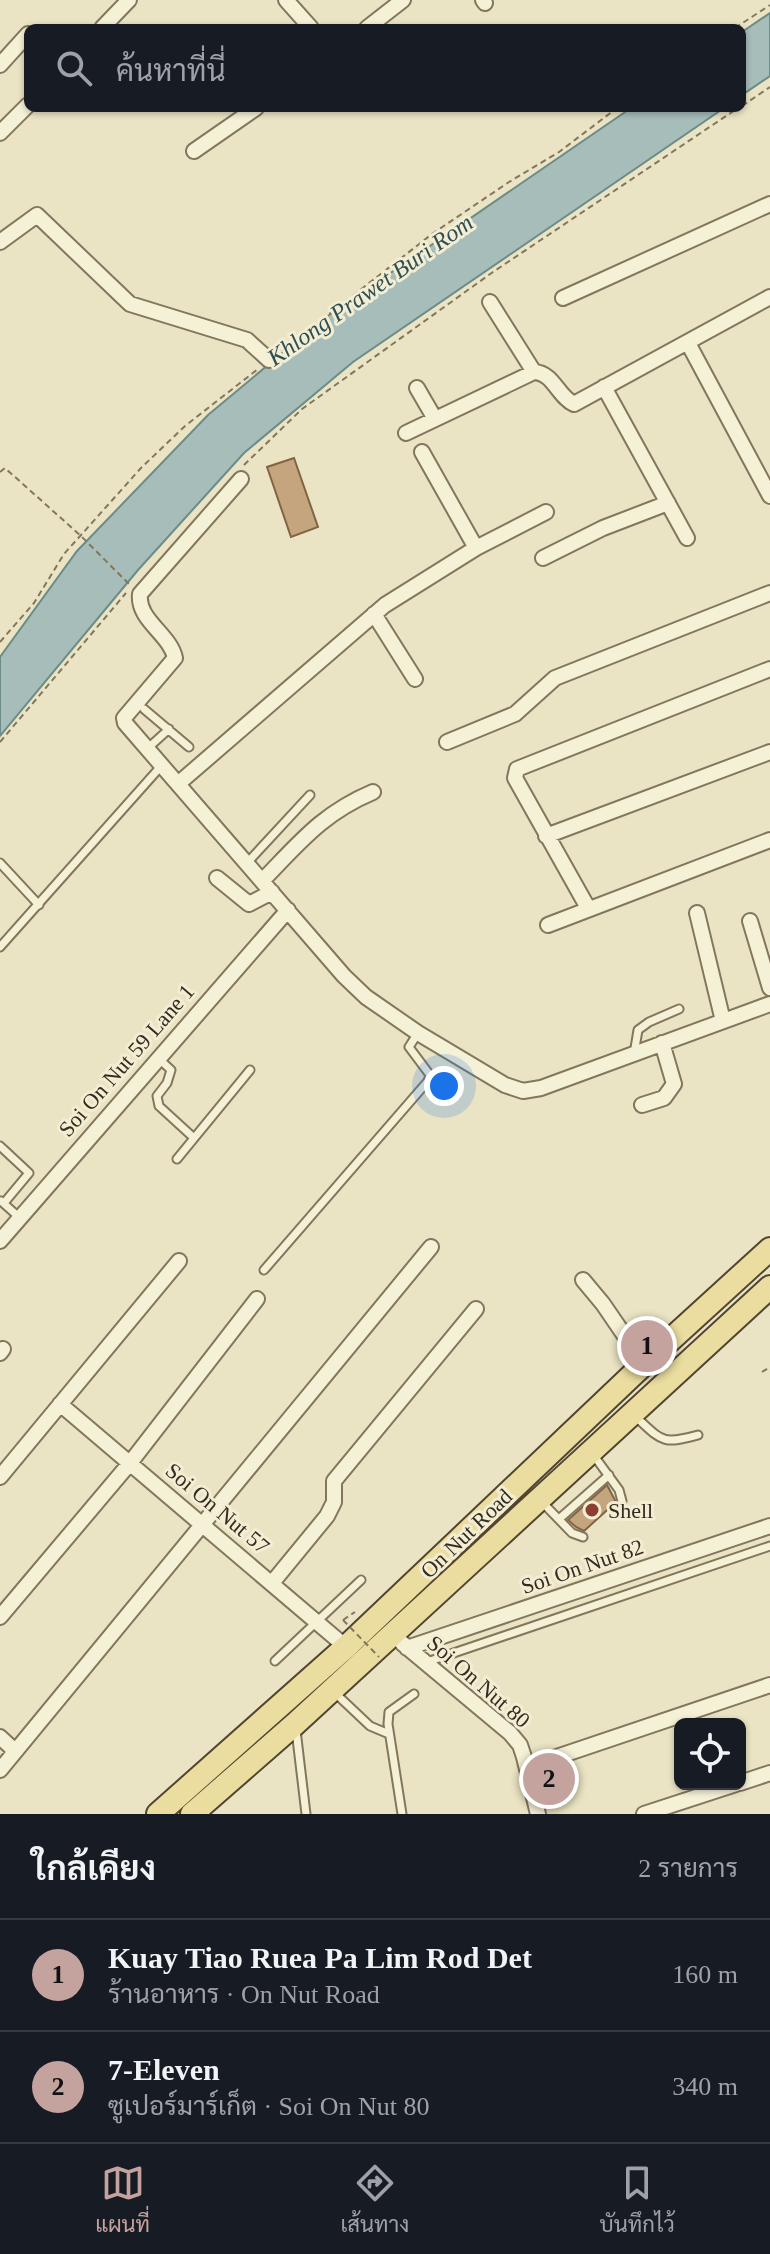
<!DOCTYPE html>
<html lang="th">
<head>
<meta charset="utf-8">
<style>
	body { margin:0; font-family:"Times New Roman",Sarabun,serif; background:#242831; color:#f1f3f6 }
	.controls { position:absolute; right:24px; bottom:24px; display:grid; overflow:hidden; border-radius:12px; box-shadow:0 2px 6px #0004 }
	.controls button { width:72px; height:72px; display:grid; place-items:center; padding:0; border:0; border-bottom:2px solid #363941; background:#171b24; color:#f1f3f6; font:40px sans-serif }
	.you { position:absolute; left:444px; top:1086px; width:28px; height:28px; margin:-20px; border:6px solid #fff; border-radius:50%; background:#1a73e8; box-shadow:0 0 0 12px #1a73e833 }
	.badge { display:grid; place-items:center; width:52px; height:52px; border-radius:50%; background:#c4a29e; color:#111; font-size:26px; font-weight:700 }
	.pin { position:absolute; translate:-50% -50%; border:4px solid #fff; box-shadow:0 2px 8px #0006 }
	.list { margin:0; padding:0; list-style:none }
	h2 { display:flex; justify-content:space-between; align-items:center; height:104px; margin:0; padding:0 32px; font-size:34px }
	h2 small { font-size:26px; font-weight:400; color:#9ea1a6 }
	.list li { display:grid; grid-template-columns:52px 1fr auto; gap:24px; align-items:center; box-sizing:border-box; height:112px; padding:0 32px; border-top:2px solid #363941 }
	.list b { display:block; font-size:30px; white-space:nowrap }
	.list p { margin:0; font-size:26px; white-space:nowrap; color:#9ea1a6 }
	.list em { font-size:26px; font-style:normal; color:#9ea1a6 }
	.icon { flex:none; width:44px; height:44px; fill:none; stroke:currentColor; stroke-width:2; stroke-linecap:round; stroke-linejoin:round }
	.map { position:relative; flex:none; width:770px; height:1814px; overflow:hidden }
	.search { position:absolute; background:#171b24; box-shadow:0 2px 6px #0004; left:24px; right:24px; top:24px; height:88px; display:flex; align-items:center; gap:20px; box-sizing:border-box; padding:0 28px; border-radius:12px; color:#9ea1a6; font-size:30px }
	.sheet { height:328px; background:#171b24 }
	nav { display:flex; justify-content:space-around; align-items:center; box-sizing:border-box; height:112px; border-top:2px solid #363941; background:#171b24; font-size:22px; color:#9ea1a6 }
	nav a { display:grid; justify-items:center; gap:4px }
	nav .on { color:#c4a29e }
	.map>svg:first-child { display:block }
	.water { fill:#a6bdba; stroke:#6d8b87; stroke-width:2 }
	.building { fill:#c5a57d; stroke:#806444; stroke-width:2 }
	.lines { fill:none; stroke-linecap:round; stroke-linejoin:round }
	.lane-casing { stroke:#83765c; stroke-width:11 }
	.street-casing { stroke:#83765c; stroke-width:18 }
	.primary-casing { stroke:#514430; stroke-width:26 }
	.path { stroke:#83765c; stroke-width:2; stroke-dasharray:6 4; stroke-linecap:butt }
	.lane { stroke:#f5f1d7; stroke-width:7 }
	.street { stroke:#f5f1d7; stroke-width:14 }
	.primary { stroke:#eadd9f; stroke-width:22 }
	.path-bridge { stroke:#83765c; stroke-width:2; stroke-dasharray:6 4; stroke-linecap:butt }
	.poi-dot { fill:#8c3e32; stroke:#f2edd3; stroke-width:3 }
	.labels { text-anchor:middle; stroke-width:6; stroke-linejoin:round; paint-order:stroke }
	.street-label { font-size:22px; fill:#342c1f; stroke:#f2edd3 }
	.poi-label { font-size:22px; fill:#342c1f; stroke:#f2edd3; text-anchor:start }
	.water-label { font-size:24px; font-style:italic; fill:#2f5053; stroke:#f2edd3 }
</style>
</head>
<body>
<div class="map">
<svg width="770" height="1814" viewBox="0 0 770 1814">
	<rect width="100%" height="100%" fill="#eae4c4"/>
	<path class="water" d="M770 13V76L742 95V32Z
		M631 108H724L353 362 244 453 138 570 0 736V657L77 551 208 415 322 320Z"/>
	<path class="building" d="M294 458 318 527 291 537 267 467Z
		M607 1485 616 1502 584 1531 576 1527 568 1520Z"/>
	<g class="lines">
		<g class="lane-casing">
			<path id="lane" d="M144 709 189 747
				M148 748 169 729
				M0 863 39 905
				M247 863 310 795
				M0 947 163 764
				M634 1054 638 1030 649 1022 679 1009
				M158 1058 171 1070 167 1083 157 1096 159 1106 194 1138
				M0 1146 29 1173 4 1203
				M177 1159 250 1070
				M1 1201 20 1218
				M264 1270 428 1081 430 1075 409 1047 418 1033
				M636 1417C662 1441 662 1445 698 1435
				M592 1453 619 1490 622 1501
				M541 1501 572 1533 583 1537
				M559 1519 609 1475
				M275 1661 361 1580
				M427 1662 770 1546
				M334 1692 370 1726 389 1734
				M296 1730 306 1814
				M402 1814 388 1724 389 1712 414 1694"/>
		</g>
		<g class="street-casing">
			<path id="street" d="M286 0 311 28
				M483 0 485 3
				M102 28 129 0
				M367 28 403 0
				M0 65 28 34
				M0 133 28 105
				M194 151 256 108
				M0 242 37 215 130 304 247 340 269 360
				M563 298 770 204
				M490 302 534 372
				M688 343 770 496
				M604 387 687 538
				M417 388 435 419
				M406 433 534 372C554 373 557 396 574 404L770 297
				M422 452 476 548
				M241 479 140 594C137 620 170 634 175 658L124 718 125 723 344 976 366 997 418 1033 505 1085 523 1091 541 1088 770 1004
				M543 558 603 528 668 503
				M374 614 415 679
				M447 742 515 714 555 678 770 593
				M179 783 385 605 476 548 546 512
				M546 836 770 752
				M217 878 249 904 272 892
				M263 880C300 842 323 813 373 792
				M588 908 515 778 517 769 770 669
				M697 913 723 1021
				M750 921 770 988
				M548 925 770 840
				M642 1105 664 1098 674 1084 662 1043
				M0 1241 288 910
				M583 1280 603 1304 644 1364
				M0 1353 3 1349
				M60 1404 346 1647
				M0 1477 179 1261
				M272 1583 327 1516 334 1502V1481L476 1309
				M0 1617 130 1463 257 1299
				M402 1643 510 1733 520 1745 524 1757 538 1814
				M407 1648 770 1526
				M0 1737 15 1751
				M527 1767 770 1685
				M0 1770 431 1247
				M740 1783 770 1773
				M644 1814 736 1784"/>
		</g>
		<g class="primary-casing">
			<path id="primary" d="M158 1814 346 1647 644 1364 770 1249
				M192 1814 295 1724 770 1287"/>
		</g>
		<path class="path" d="M735 28 770 5
			M742 106 770 87
			M282 351 432 234 509 182 559 152 617 108
			M244 465 302 409 493 272 738 108
			M0 472 5 468 81 536 130 585
			M0 642 34 603 64 554 141 468 185 426 258 369
			M0 742 126 593
			M762 1372 770 1367
			M343 1620 355 1612"/>
		<use href="#lane" class="lane"/>
		<use href="#street" class="street"/>
		<use href="#primary" class="primary"/>
		<path class="path-bridge" d="M343 1620 379 1657"/>
	</g>
	<circle class="poi-dot" cx="592" cy="1510" r="8"/>
	<g class="labels">
		<g class="street-label">
			<text transform="translate(126 1060) rotate(-49)" y="8">Soi On Nut 59 Lane 1</text>
			<text transform="translate(218 1508) rotate(40)" y="8">Soi On Nut 57</text>
			<text transform="translate(466 1533) rotate(-44)" y="8">On Nut Road</text>
			<text transform="translate(582 1566) rotate(-19)" y="8">Soi On Nut 82</text>
			<text transform="translate(479 1681) rotate(41)" y="8">Soi On Nut 80</text>
		</g>
		<g class="poi-label">
			<text x="608" y="1518">Shell</text>
		</g>
		<g class="water-label">
			<text transform="translate(370 290) rotate(-35)" y="8">Khlong Prawet Buri Rom</text>
		</g>
	</g>
</svg>
<div class="controls">
<button><svg class="icon" aria-label="locate" viewBox="0 0 24 24"><circle cx="12" cy="12" r="6"/><path d="M12 2v4M12 18v4M2 12h4M18 12h4"/></svg></button>
</div>
<div class="you"></div>
<div class="pin badge" style="left:647px;top:1346px">1</div>
<div class="pin badge" style="left:549px;top:1779px">2</div>
<div class="search"><svg class="icon" aria-label="search" viewBox="0 0 24 24"><circle cx="10" cy="10" r="6"/><path d="M15 15l6 6"/></svg>ค้นหาที่นี่</div>
</div>
<section class="sheet">
<h2>ใกล้เคียง<small>2 รายการ</small></h2>
<ul class="list">
<li><span class="badge">1</span><div><b>Kuay Tiao Ruea Pa Lim Rod Det</b><p>ร้านอาหาร · On Nut Road</p></div><em>160 m</em></li>
<li><span class="badge">2</span><div><b>7-Eleven</b><p>ซูเปอร์มาร์เก็ต · Soi On Nut 80</p></div><em>340 m</em></li>
</ul>
</section>
<nav>
<a class="on"><svg class="icon" aria-label="map" viewBox="0 0 24 24"><path d="M3 6l6-2 6 2 6-2v14l-6 2-6-2-6 2zM9 4v14M15 6v14"/></svg>แผนที่</a>
<a><svg class="icon" aria-label="directions" viewBox="0 0 24 24"><path d="M12 3l9 9-9 9-9-9zM9 14v-3h6M13 9l2 2-2 2"/></svg>เส้นทาง</a>
<a><svg class="icon" aria-label="saved" viewBox="0 0 24 24"><path d="M7 4h10v16l-5-4-5 4z"/></svg>บันทึกไว้</a>
</nav>
</body>
</html>
